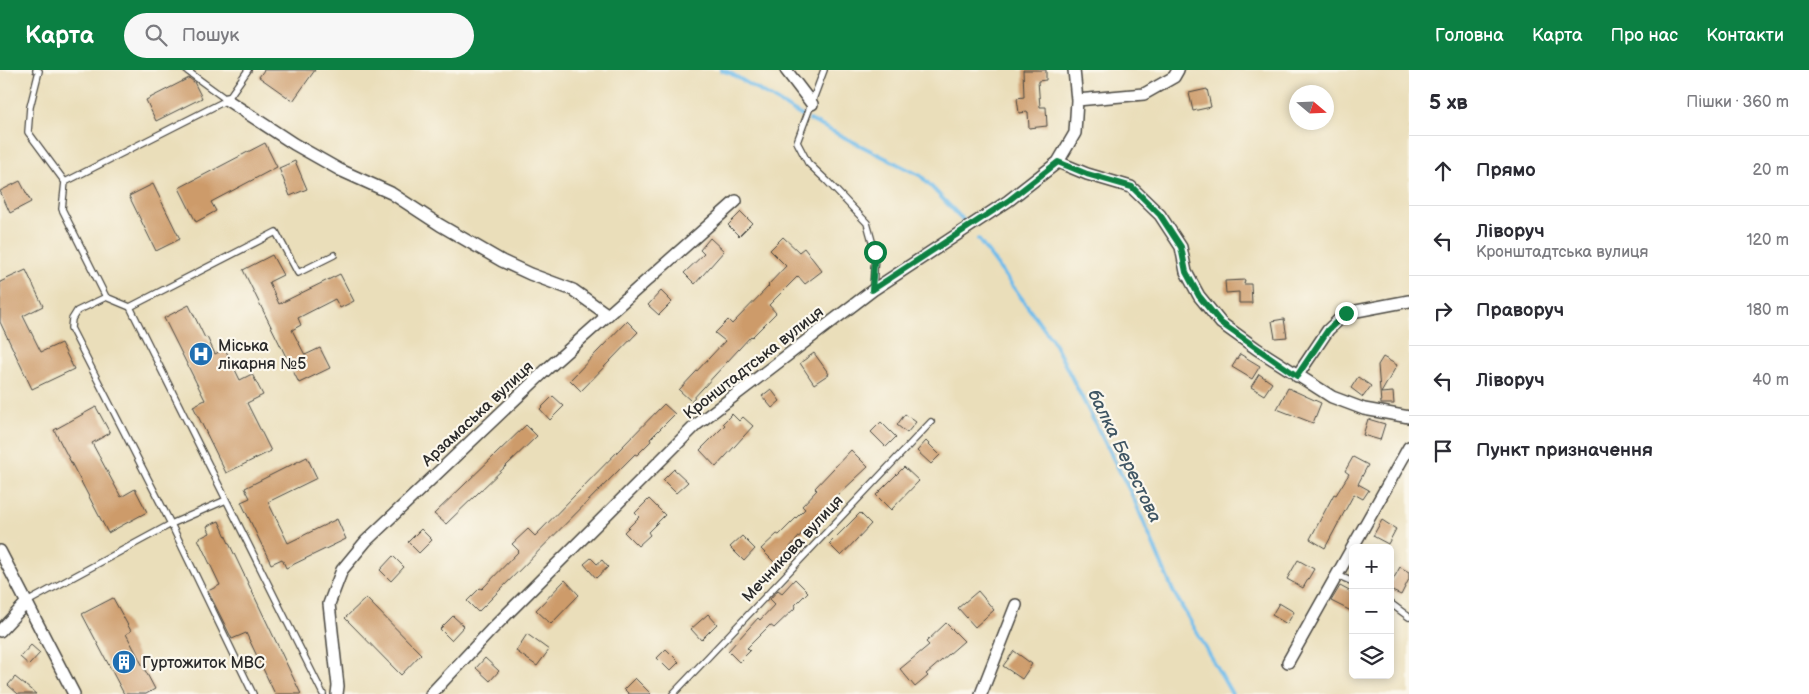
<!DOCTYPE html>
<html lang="uk">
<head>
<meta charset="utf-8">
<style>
	body { margin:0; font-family:"Balsamiq Sans",sans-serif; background:#f7f7f7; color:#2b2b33 }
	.controls { position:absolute; right:15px; bottom:15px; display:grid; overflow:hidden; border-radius:8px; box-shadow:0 2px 8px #0003 }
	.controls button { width:45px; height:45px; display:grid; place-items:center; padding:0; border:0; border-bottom:1px solid #e1e1e2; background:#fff; color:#2b2b33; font:25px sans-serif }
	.compass { position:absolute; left:1289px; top:15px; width:45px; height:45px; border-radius:50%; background:#fff; box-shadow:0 2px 8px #0003; rotate:109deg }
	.stop { position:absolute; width:15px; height:15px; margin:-11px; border:4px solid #0b8043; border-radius:50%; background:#fff }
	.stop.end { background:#0b8043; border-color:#fff; box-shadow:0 1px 5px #0008 }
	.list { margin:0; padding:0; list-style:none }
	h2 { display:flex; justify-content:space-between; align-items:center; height:65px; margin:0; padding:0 20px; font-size:21px }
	h2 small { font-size:16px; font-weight:400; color:#7c7c81 }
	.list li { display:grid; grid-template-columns:32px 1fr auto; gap:15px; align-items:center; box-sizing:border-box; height:70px; padding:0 20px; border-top:1px solid #e1e1e2 }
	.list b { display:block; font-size:19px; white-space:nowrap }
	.list p { margin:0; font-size:16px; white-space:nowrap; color:#7c7c81 }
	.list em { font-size:16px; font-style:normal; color:#7c7c81 }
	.icon { flex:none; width:28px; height:28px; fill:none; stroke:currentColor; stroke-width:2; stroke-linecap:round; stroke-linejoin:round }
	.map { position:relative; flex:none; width:1409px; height:624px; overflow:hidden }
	header { display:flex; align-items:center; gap:30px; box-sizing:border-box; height:70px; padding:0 25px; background:#0b8043; color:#fff }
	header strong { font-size:24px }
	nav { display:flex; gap:28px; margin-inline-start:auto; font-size:18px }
	.search { width:350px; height:45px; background:#f7f7f7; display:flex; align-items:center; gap:12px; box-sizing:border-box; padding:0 18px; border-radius:28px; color:#7c7c81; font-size:19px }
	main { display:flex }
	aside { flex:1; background:#fff }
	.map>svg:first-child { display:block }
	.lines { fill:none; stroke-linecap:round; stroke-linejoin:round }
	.stream { stroke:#71bcea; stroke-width:4 }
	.building { fill:#cd9b6b }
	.service-casing { stroke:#484640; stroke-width:8 }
	.minor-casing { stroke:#484640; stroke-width:14 }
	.service { stroke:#fff; stroke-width:5.5 }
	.minor { stroke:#fff; stroke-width:11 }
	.route { stroke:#0b8043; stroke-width:6 }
	.labels { text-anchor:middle; stroke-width:4.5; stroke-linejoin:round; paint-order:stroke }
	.poi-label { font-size:16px; fill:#2b2b2b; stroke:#fbf7ec; text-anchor:start }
	.street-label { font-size:16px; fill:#2b2b2b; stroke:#fbf7ec }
	.water-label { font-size:18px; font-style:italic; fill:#405664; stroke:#fbf7ec }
</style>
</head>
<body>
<header>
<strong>Карта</strong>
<div class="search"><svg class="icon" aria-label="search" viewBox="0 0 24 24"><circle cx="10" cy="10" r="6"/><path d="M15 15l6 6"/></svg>Пошук</div>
<nav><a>Головна</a><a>Карта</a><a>Про нас</a><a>Контакти</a></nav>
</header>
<main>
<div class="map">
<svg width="1409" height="624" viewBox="0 0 1409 624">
	<rect width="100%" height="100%" fill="#fbf7ec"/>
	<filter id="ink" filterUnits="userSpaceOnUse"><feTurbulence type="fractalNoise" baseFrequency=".02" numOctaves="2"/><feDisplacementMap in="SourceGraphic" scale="10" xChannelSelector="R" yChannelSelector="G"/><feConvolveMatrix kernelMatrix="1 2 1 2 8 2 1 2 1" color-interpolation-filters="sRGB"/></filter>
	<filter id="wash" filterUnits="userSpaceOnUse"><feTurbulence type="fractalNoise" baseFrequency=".0096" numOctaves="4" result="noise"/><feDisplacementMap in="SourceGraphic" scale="20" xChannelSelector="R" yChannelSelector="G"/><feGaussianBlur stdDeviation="1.12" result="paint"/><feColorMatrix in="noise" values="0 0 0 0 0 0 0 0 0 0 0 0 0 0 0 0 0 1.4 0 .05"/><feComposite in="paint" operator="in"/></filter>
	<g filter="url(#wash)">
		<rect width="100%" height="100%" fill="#eadeba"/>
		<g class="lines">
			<path class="stream" d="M721 0 730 3 802 46
				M810 50 921 106 966 153
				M978 169 1053 271 1133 427 1173 521 1232 624"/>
		</g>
		<g id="blocks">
			<path class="building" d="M264 0H315L293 31 259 7Z
				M1023 0H1046V10L1038 11 1040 37H1046L1047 56 1029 58 1028 42 1019 43 1017 28 1024 27Z
				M189 8 194 12 202 28 156 51 146 30Z
				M1207 19 1211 37 1193 41 1189 23Z
				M265 73 277 97 211 132 216 141 196 152 179 118Z
				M295 91 307 119 290 126 279 98Z
				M20 111 31 132 10 143 0 121Z
				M153 114 180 169 156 181 129 126Z
				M741 142 752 153 739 166 728 155Z
				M783 167 799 182 804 178 822 201 805 214 798 206 769 235 776 243 752 267 751 266 691 331 679 320 725 271 715 263 728 250 732 254 769 216 768 215 786 196 770 180Z
				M710 168 724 181 695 214 684 203 704 184 700 180Z
				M272 185 283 205 269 212 279 234 340 204 354 231 340 238 335 229 298 248 301 255 292 260 305 285 320 278 330 298 299 313 243 200Z
				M26 200 43 236 23 246 41 282 61 273 74 299 32 319 0 252V212Z
				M1245 210 1244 214H1251L1252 233H1239V222L1226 223 1225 211Z
				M661 221 672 232 659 245 648 235Z
				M189 235 205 268 207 267 215 284 225 279 240 310 252 304 263 325 247 333 271 381 226 403 193 336 205 330 164 248Z
				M1284 249 1287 267 1275 268 1272 251Z
				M627 251 638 262 581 321 570 310Z
				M814 283 829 304 814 314 800 293Z
				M1240 284 1260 296 1252 309 1232 297Z
				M1383 287 1397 295 1381 323 1393 322 1394 334H1381L1378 295Z
				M1259 304 1272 313 1264 325 1251 317Z
				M1358 307 1371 316 1363 327 1351 318Z
				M1288 318 1321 333 1313 353 1277 339Z
				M771 319 780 331 772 338 762 326Z
				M553 326 564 336 550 350 540 339Z
				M664 334 675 344 650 369 651 371 637 385 635 384 478 542 467 531 480 518 482 519 519 481 512 474 528 459 535 466Z
				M96 337 110 363 92 373 121 427 135 419 147 442 108 463 54 360Z
				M732 344 739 351 743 347 753 356 716 397 700 380 725 355 723 353Z
				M905 344 916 352 907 363 897 355Z
				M1368 349 1385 354 1380 370 1363 365Z
				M881 352 896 367 886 377 871 362Z
				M526 355 537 366 446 454 434 444Z
				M926 371 940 385 931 394 917 381Z
				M851 380 868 397 826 436 790 477 791 478 775 493 761 479 777 464 779 465 805 439 802 436 817 420 815 418Z
				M307 387 317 408 268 432 288 473 337 449 346 469 286 498 282 489 271 494 241 432 250 428 245 418Z
				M1353 387 1368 395 1358 414 1369 420 1363 429 1354 424 1325 478 1310 469 1334 424 1336 425 1349 404 1345 401Z
				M904 397 919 411 891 440 876 425Z
				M674 399 688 412 676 423 663 410Z
				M649 429 665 445 648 462 650 465 638 476 624 462 639 447 635 443Z
				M860 443 871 454 841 486 829 474Z
				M1382 450 1396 459 1388 474 1373 466Z
				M219 451 227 469 301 624H275L246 563 232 569 208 521 220 515 198 469 210 463 207 456Z
				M421 459 432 470 419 483 408 472Z
				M742 466 755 479 744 491 730 477Z
				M393 486 404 497 391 511 380 500Z
				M591 488 597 494 602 490 608 497 596 508 584 494Z
				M1298 490 1314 499 1303 518 1287 509Z
				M1400 497 1409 502V509L1401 525 1390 520V515Z
				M795 509 808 522 795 535 796 537 774 558 770 555 747 578 750 581 739 592 728 581 758 548 760 550 775 534 770 529 778 520 782 523Z
				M565 510 579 525 551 554 536 540Z
				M1340 516 1353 523V542L1331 531Z
				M978 521 994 540 975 557 958 538Z
				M113 528 131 561 126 564 155 619 146 624H124L82 544Z
				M366 528 421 584 401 605 345 548Z
				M1279 533 1294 542 1287 554 1272 545Z
				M708 544 717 554 701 570 691 559Z
				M453 546 464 556 451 570 440 559Z
				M946 553 964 571 926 604 928 606 915 617 900 599 929 575 926 572Z
				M527 564 549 580 537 596 516 581Z
				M31 575 40 583 29 595 20 587Z
				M666 579 679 592 670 601 657 588Z
				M1014 581 1032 594 1022 609 1003 596Z
				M485 588 499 601 490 611 476 598Z
				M15 607 36 624H18L8 615Z
				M635 608 651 624H629L624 619Z"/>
		</g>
	</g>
	<g filter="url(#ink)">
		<use href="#blocks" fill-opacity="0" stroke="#484640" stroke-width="1"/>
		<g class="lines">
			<g class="service-casing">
				<path id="service" d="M36 0 39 1 30 37 28 62 65 112
					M186 0 227 30
					M248 0 227 30 65 112 62 139 106 227 130 237 276 162 298 203 334 185
					M824 0 797 72 808 93 827 111 867 153 875 182 873 220
					M106 227 77 241 72 249 71 258 171 454 253 624
					M130 237 323 624
					M1337 505 1353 512
					M27 532 171 454 226 430
					M1390 533 1409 547
					M673 624 931 352"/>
			</g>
			<g class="minor-casing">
				<path id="minor" d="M786 0 812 34
					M227 30 294 74 340 100 391 123 440 155 502 191 530 204 573 220 608 245
					M1077 30 1144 24 1174 7 1178 0
					M1058 92 1087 104 1131 117 1160 145 1181 177 1186 202 1199 226 1221 253 1257 279 1332 327 1364 339 1409 347
					M1297 306 1328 260 1346 243 1409 231
					M0 481 74 624
					M0 561 27 532
					M1288 592 1409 377
					M337 624 338 616 329 534 342 500 366 471 547 299 736 131
					M431 624 491 560 696 355 873 220 1008 131 1058 92 1075 63 1077 30 1074 0
					M981 624 1016 535"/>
			</g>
			<use href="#service" class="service"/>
			<use href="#minor" class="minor"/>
		</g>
	</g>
	<g class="lines" filter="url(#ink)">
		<path class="route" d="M875 182 872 220 1008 131 1058 92 1087 104 1132 117 1160 145 1181 177 1186 202 1199 226 1221 253 1297 306 1328 260 1346 243"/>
	</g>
	<defs>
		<g id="hospital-disc" transform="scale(1.25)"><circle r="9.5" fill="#1f6fb2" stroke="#fbf7ec"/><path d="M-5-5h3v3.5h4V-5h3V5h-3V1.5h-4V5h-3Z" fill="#fff"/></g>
		<g id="building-disc" transform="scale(1.25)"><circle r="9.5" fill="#1f6fb2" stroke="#fbf7ec"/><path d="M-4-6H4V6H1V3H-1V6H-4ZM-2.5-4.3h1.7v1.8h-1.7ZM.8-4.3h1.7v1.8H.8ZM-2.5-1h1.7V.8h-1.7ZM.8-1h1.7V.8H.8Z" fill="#fff"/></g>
	</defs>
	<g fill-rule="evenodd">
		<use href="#hospital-disc" x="201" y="284"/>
		<use href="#building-disc" x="124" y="592"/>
	</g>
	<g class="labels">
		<g class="poi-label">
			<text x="218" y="281">Міська<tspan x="218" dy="18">лікарня №5</tspan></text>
			<text x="142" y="598">Гуртожиток МВС</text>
		</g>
		<g class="street-label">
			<text transform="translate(753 292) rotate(-38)" y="6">Кронштадтська вулиця</text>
			<text transform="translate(477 343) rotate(-43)" y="6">Арзамаська вулиця</text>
			<text transform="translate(792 478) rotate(-47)" y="6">Мечникова вулиця</text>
		</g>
		<g class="water-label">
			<text transform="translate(1125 386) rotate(64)" y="6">балка Берестова</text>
		</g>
	</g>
</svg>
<div class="controls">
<button>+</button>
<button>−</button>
<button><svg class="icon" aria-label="layers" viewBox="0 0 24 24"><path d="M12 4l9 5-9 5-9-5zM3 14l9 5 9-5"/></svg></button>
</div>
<svg class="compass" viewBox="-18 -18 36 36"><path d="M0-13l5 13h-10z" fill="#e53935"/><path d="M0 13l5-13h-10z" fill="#7c7c81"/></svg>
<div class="stop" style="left:875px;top:182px"></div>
<div class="stop end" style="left:1346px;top:243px"></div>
</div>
<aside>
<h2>5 хв<small>Пішки · 360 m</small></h2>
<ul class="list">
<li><svg class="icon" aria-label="ahead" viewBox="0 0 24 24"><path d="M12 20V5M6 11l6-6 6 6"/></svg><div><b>Прямо</b></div><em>20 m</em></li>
<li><svg class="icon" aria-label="left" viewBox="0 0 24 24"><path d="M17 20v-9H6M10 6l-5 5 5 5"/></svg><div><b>Ліворуч</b><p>Кронштадтська вулиця</p></div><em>120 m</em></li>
<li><svg class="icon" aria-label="right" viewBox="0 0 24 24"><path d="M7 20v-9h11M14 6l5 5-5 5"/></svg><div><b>Праворуч</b></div><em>180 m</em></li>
<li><svg class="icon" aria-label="left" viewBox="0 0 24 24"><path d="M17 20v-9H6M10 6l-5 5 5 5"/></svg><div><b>Ліворуч</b></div><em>40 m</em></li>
<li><svg class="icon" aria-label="arrive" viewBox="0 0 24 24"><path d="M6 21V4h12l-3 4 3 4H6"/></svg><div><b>Пункт призначення</b></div></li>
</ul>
</aside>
</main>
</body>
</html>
